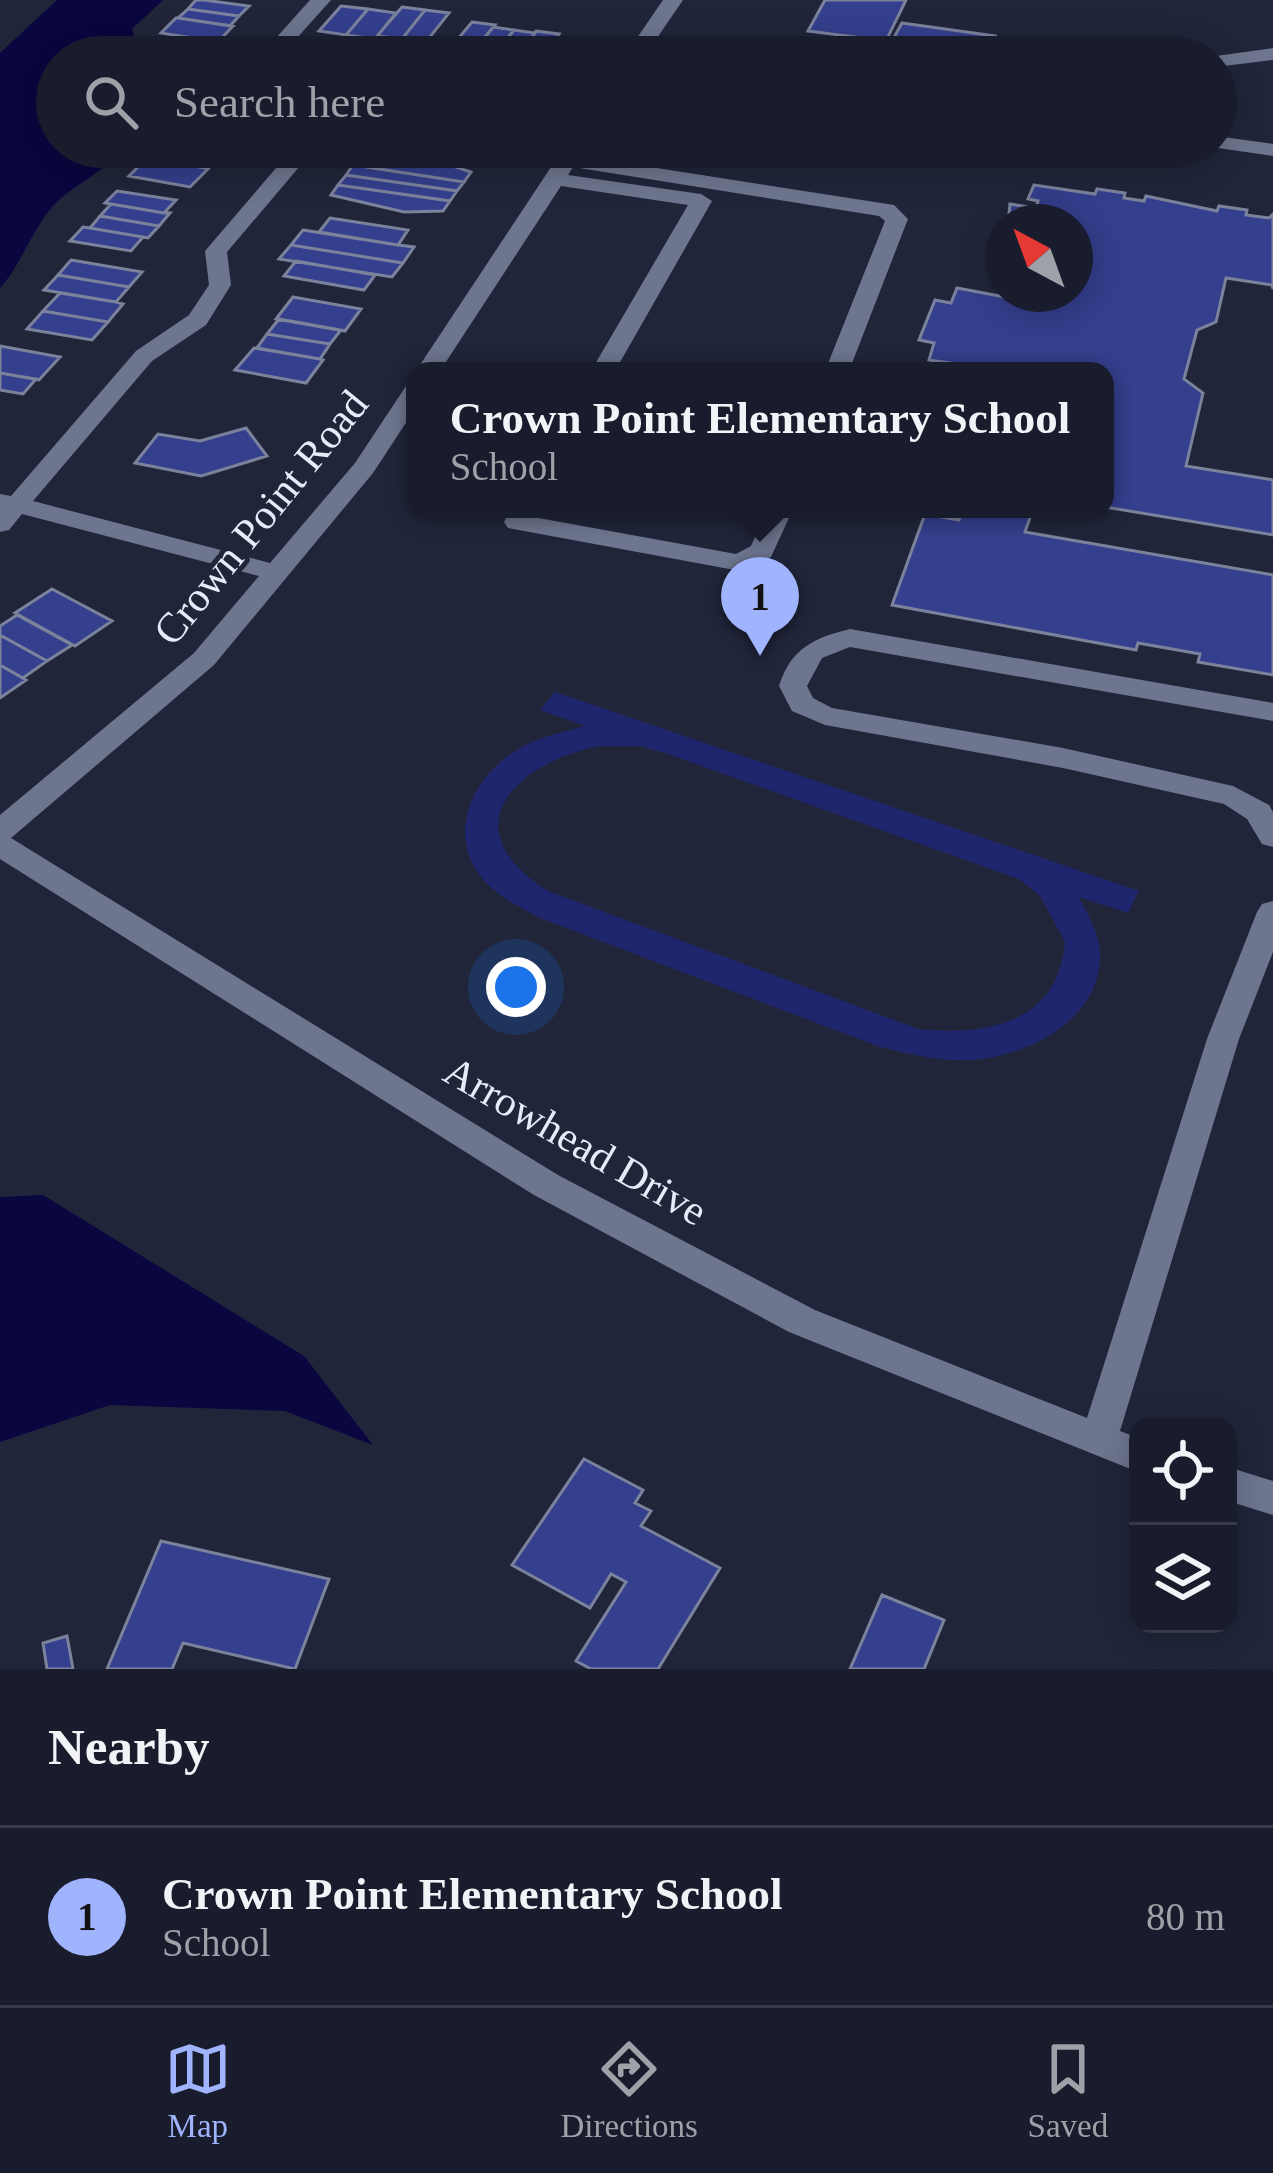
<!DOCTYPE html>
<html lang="en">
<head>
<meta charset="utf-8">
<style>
	body { margin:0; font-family:"Times New Roman",serif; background:#212534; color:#f1f3f6 }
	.controls { position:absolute; right:36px; bottom:36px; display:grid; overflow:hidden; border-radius:24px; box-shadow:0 6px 30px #0003 }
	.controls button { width:108px; height:108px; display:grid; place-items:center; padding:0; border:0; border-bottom:3px solid #363a48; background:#181c2c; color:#f1f3f6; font:60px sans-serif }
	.compass { position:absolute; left:985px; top:204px; width:108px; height:108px; border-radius:50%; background:#181c2c; box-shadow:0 6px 30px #0003; rotate:319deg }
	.you { position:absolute; left:516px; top:987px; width:42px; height:42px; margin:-30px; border:9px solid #fff; border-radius:50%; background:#1a73e8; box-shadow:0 0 0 18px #1a73e833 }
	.badge { display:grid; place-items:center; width:78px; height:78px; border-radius:50%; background:#a0b3fd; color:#111; font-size:39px; font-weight:700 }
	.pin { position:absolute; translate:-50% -99px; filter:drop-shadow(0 3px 6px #0008) }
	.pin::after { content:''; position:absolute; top:63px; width:42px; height:36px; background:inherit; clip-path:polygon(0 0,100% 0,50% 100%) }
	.popup { position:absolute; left:406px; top:362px; width:708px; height:156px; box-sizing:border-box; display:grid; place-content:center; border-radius:24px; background:#181c2c; filter:drop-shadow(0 3px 9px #0005); font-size:39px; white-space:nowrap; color:#9fa1a9 }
	.popup b { font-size:45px; color:#f1f3f6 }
	.popup::after { content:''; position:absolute; left:50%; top:100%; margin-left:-24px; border:24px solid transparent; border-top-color:#181c2c }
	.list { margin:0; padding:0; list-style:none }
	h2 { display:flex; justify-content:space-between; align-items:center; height:156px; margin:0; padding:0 48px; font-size:51px }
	h2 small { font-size:39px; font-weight:400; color:#9fa1a9 }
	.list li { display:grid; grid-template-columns:78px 1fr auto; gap:36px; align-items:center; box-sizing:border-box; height:180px; padding:0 48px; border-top:3px solid #363a48 }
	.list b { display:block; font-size:45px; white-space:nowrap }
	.list p { margin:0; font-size:39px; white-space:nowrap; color:#9fa1a9 }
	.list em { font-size:39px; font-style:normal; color:#9fa1a9 }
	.icon { flex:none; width:66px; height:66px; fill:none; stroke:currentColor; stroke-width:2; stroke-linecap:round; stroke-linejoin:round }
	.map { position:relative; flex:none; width:1273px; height:1669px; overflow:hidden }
	.search { position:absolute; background:#181c2c; box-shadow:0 6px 30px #0003; left:36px; right:36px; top:36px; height:132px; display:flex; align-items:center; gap:30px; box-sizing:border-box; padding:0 42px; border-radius:66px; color:#9fa1a9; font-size:45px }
	.sheet { height:336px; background:#181c2c }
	nav { display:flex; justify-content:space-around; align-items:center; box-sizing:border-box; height:168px; border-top:3px solid #363a48; background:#181c2c; font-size:33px; color:#9fa1a9 }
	nav a { display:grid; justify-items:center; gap:6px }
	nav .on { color:#a0b3fd }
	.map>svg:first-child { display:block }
	.green { fill:#20266e; fill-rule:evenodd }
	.water { fill:#090640 }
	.building { fill:#343f8d; stroke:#7b829c; stroke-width:3 }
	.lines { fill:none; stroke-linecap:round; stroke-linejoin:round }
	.minor { fill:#6e768f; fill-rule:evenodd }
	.labels { text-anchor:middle; stroke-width:10; stroke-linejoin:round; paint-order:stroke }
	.street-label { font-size:42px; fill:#e6ebf9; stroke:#20253a }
</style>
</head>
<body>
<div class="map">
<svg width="1273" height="1669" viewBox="0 0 1273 1669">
	<rect width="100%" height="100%" fill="#20253a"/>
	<path class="green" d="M555 692 1139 891 1128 913 1079 897C1089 917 1101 935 1100 958 1098 1021 1028 1056 972 1060 941 1062 910 1054 880 1047L540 918C518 906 494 895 479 874 446 828 477 771 522 747 542 736 563 732 585 726L540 710ZM599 746H640L668 754 1019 879 1040 896 1065 942C1058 1024 987 1036 918 1029L548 891C450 829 513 764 599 746Z"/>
	<path class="water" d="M57 0H163L132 29 140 57H57V147H124C106 171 80 181 58 201 34 223 23 263 0 288V53Z
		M43 1195 304 1356 373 1445 285 1411 110 1405 0 1442V1197Z"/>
	<path class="building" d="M196 0H204L249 6 239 16 188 9Z
		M825 0H906L886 41 808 31Z
		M341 6 368 9 346 35 319 31Z
		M402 7 425 10 402 39 377 36Z
		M188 9 239 16 230 26 178 18Z
		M368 9 396 13 375 39 346 35Z
		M425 10 449 13 426 42 402 39Z
		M176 18H178L233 26 218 42 161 33Z
		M472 22 495 25 475 50 452 46Z
		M902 23 995 36 987 54 892 41Z
		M493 27 514 30 494 55 473 52Z
		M514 30 535 33 516 57 494 55Z
		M536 31 559 34 542 57 517 56Z
		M161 147 216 156 205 168 150 158Z
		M361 155 441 162 471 172 464 182 353 165Z
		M147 158 205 168 208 169 190 187 129 176Z
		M353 165 464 182 457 191 346 175Z
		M346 175 457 191 450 201 338 185Z
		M338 185 450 201 443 211 404 212 331 195Z
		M1034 185 1095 194 1097 189 1125 193 1124 198 1144 201 1146 196 1217 211 1219 206 1247 210 1246 215 1269 218 1273 214V289L1272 285 1226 278 1216 322 1197 330 1184 379 1203 393 1186 466 1273 480V535L1105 507V371H975L977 367 929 360 934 343 919 340 935 300 951 303 957 288 1005 297 1075 294V222H1031L1032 217 1009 214 1010 204 1036 208 1038 201 1028 199Z
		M117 191 176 200 164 213 105 203Z
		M111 204 164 213H170L159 226 100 216Z
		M100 216 159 226 148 238 90 228Z
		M330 218 408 230 398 245 319 232Z
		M83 227 90 228 143 237 131 251 70 241Z
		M303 230 398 245 414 247 403 263 291 245Z
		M291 245 403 263 392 277 279 259Z
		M71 260 142 272 129 287 58 275Z
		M296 261 375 275 364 290 284 276Z
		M58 275 129 287 116 302 44 290Z
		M60 293 116 302 123 304 108 322 43 311Z
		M293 297 361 309 345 331 276 319Z
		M43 311 108 322 92 340 27 329Z
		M279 319 341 330 330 344 267 334Z
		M267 334 330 344 320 359 257 348Z
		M0 346 60 357 39 380 0 373Z
		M254 348 320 359 323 360 306 383 235 370Z
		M0 373 36 379 23 394 0 390Z
		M246 428 267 456 201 476 135 463 158 434 200 441Z
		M963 509H1033L1025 532 1273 575V675L1198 662 1200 654 1138 643 1136 650 892 605 925 514 959 520Z
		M52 589 112 621 75 646 15 613Z
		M17 615 72 645 47 661 0 635V626Z
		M0 635 47 661 23 678 0 665Z
		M0 665 26 680 0 698Z
		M584 1459 643 1490 635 1503 651 1511 641 1526 720 1568 658 1669H591L576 1661 626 1582 611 1574 590 1608 512 1565Z
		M161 1541 329 1579 295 1669 183 1643 172 1669H107Z
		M882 1595 944 1620 924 1669H850Z
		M67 1636 73 1669H47L43 1643Z"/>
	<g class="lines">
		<path class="minor" d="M310 0H331L296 39 303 57H283L276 38Z
			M663 0H683L644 57H624Z
			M1273 48V60L1216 67V57H1209Z
			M1216 136 1273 144V156L1211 147H1216Z
			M294 147H316L227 252 231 285 206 325 152 361 33 501 270 563 355 463 406 386 415 384V409L373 473 214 665 11 838 558 1175 815 1310 1087 1418 1207 1039 1257 912 1262 904 1273 901V952L1239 1039 1120 1431 1138 1438V1472L789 1332 534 1195 0 859V815L194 653 259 576 22 514 9 530 0 532V494L11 496 136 351 189 315 209 285 205 251Z
			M567 154 894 205 908 219 849 371H825L885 221 879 216 573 167 568 175 701 194 712 201 615 371H591L688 205 561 186 440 371H416L559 155Z
			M511 509H537L533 517 736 554 751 546 767 509H793L771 557 740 571 508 528 504 522Z
			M850 629 1273 703V721L850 647 822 658 807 686 813 698 832 708 1063 748 1233 786 1269 805 1273 812V847L1262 844 1247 819 1224 804 1063 768 825 725 792 711 779 686C791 648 814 638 850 629Z
			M1228 1467 1273 1481V1515L1228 1501Z"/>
	</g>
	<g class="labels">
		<g class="street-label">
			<text transform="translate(260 517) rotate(-51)" y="15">Crown Point Road</text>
			<text transform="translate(576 1140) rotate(30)" y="15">Arrowhead Drive</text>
		</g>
	</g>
</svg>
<div class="controls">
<button><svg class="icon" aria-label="locate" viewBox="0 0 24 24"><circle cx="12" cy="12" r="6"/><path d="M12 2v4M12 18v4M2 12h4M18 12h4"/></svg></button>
<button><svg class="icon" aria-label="layers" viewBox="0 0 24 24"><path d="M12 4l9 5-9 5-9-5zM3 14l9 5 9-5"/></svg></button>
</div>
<svg class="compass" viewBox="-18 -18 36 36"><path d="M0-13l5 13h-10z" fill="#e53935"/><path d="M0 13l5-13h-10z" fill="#9fa1a9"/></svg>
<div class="you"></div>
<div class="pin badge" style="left:760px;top:656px">1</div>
<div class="popup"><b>Crown Point Elementary School</b>School</div>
<div class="search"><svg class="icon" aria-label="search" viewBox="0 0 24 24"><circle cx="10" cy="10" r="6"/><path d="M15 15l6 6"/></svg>Search here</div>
</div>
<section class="sheet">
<h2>Nearby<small></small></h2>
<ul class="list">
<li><span class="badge">1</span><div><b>Crown Point Elementary School</b><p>School</p></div><em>80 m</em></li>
</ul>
</section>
<nav>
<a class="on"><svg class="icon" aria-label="map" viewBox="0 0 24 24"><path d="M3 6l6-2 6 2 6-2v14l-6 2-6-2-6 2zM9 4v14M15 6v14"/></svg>Map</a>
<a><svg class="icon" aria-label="directions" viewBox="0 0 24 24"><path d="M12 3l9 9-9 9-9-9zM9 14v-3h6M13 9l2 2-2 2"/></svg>Directions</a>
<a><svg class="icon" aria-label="saved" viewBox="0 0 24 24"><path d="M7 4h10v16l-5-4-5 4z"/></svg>Saved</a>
</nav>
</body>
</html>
